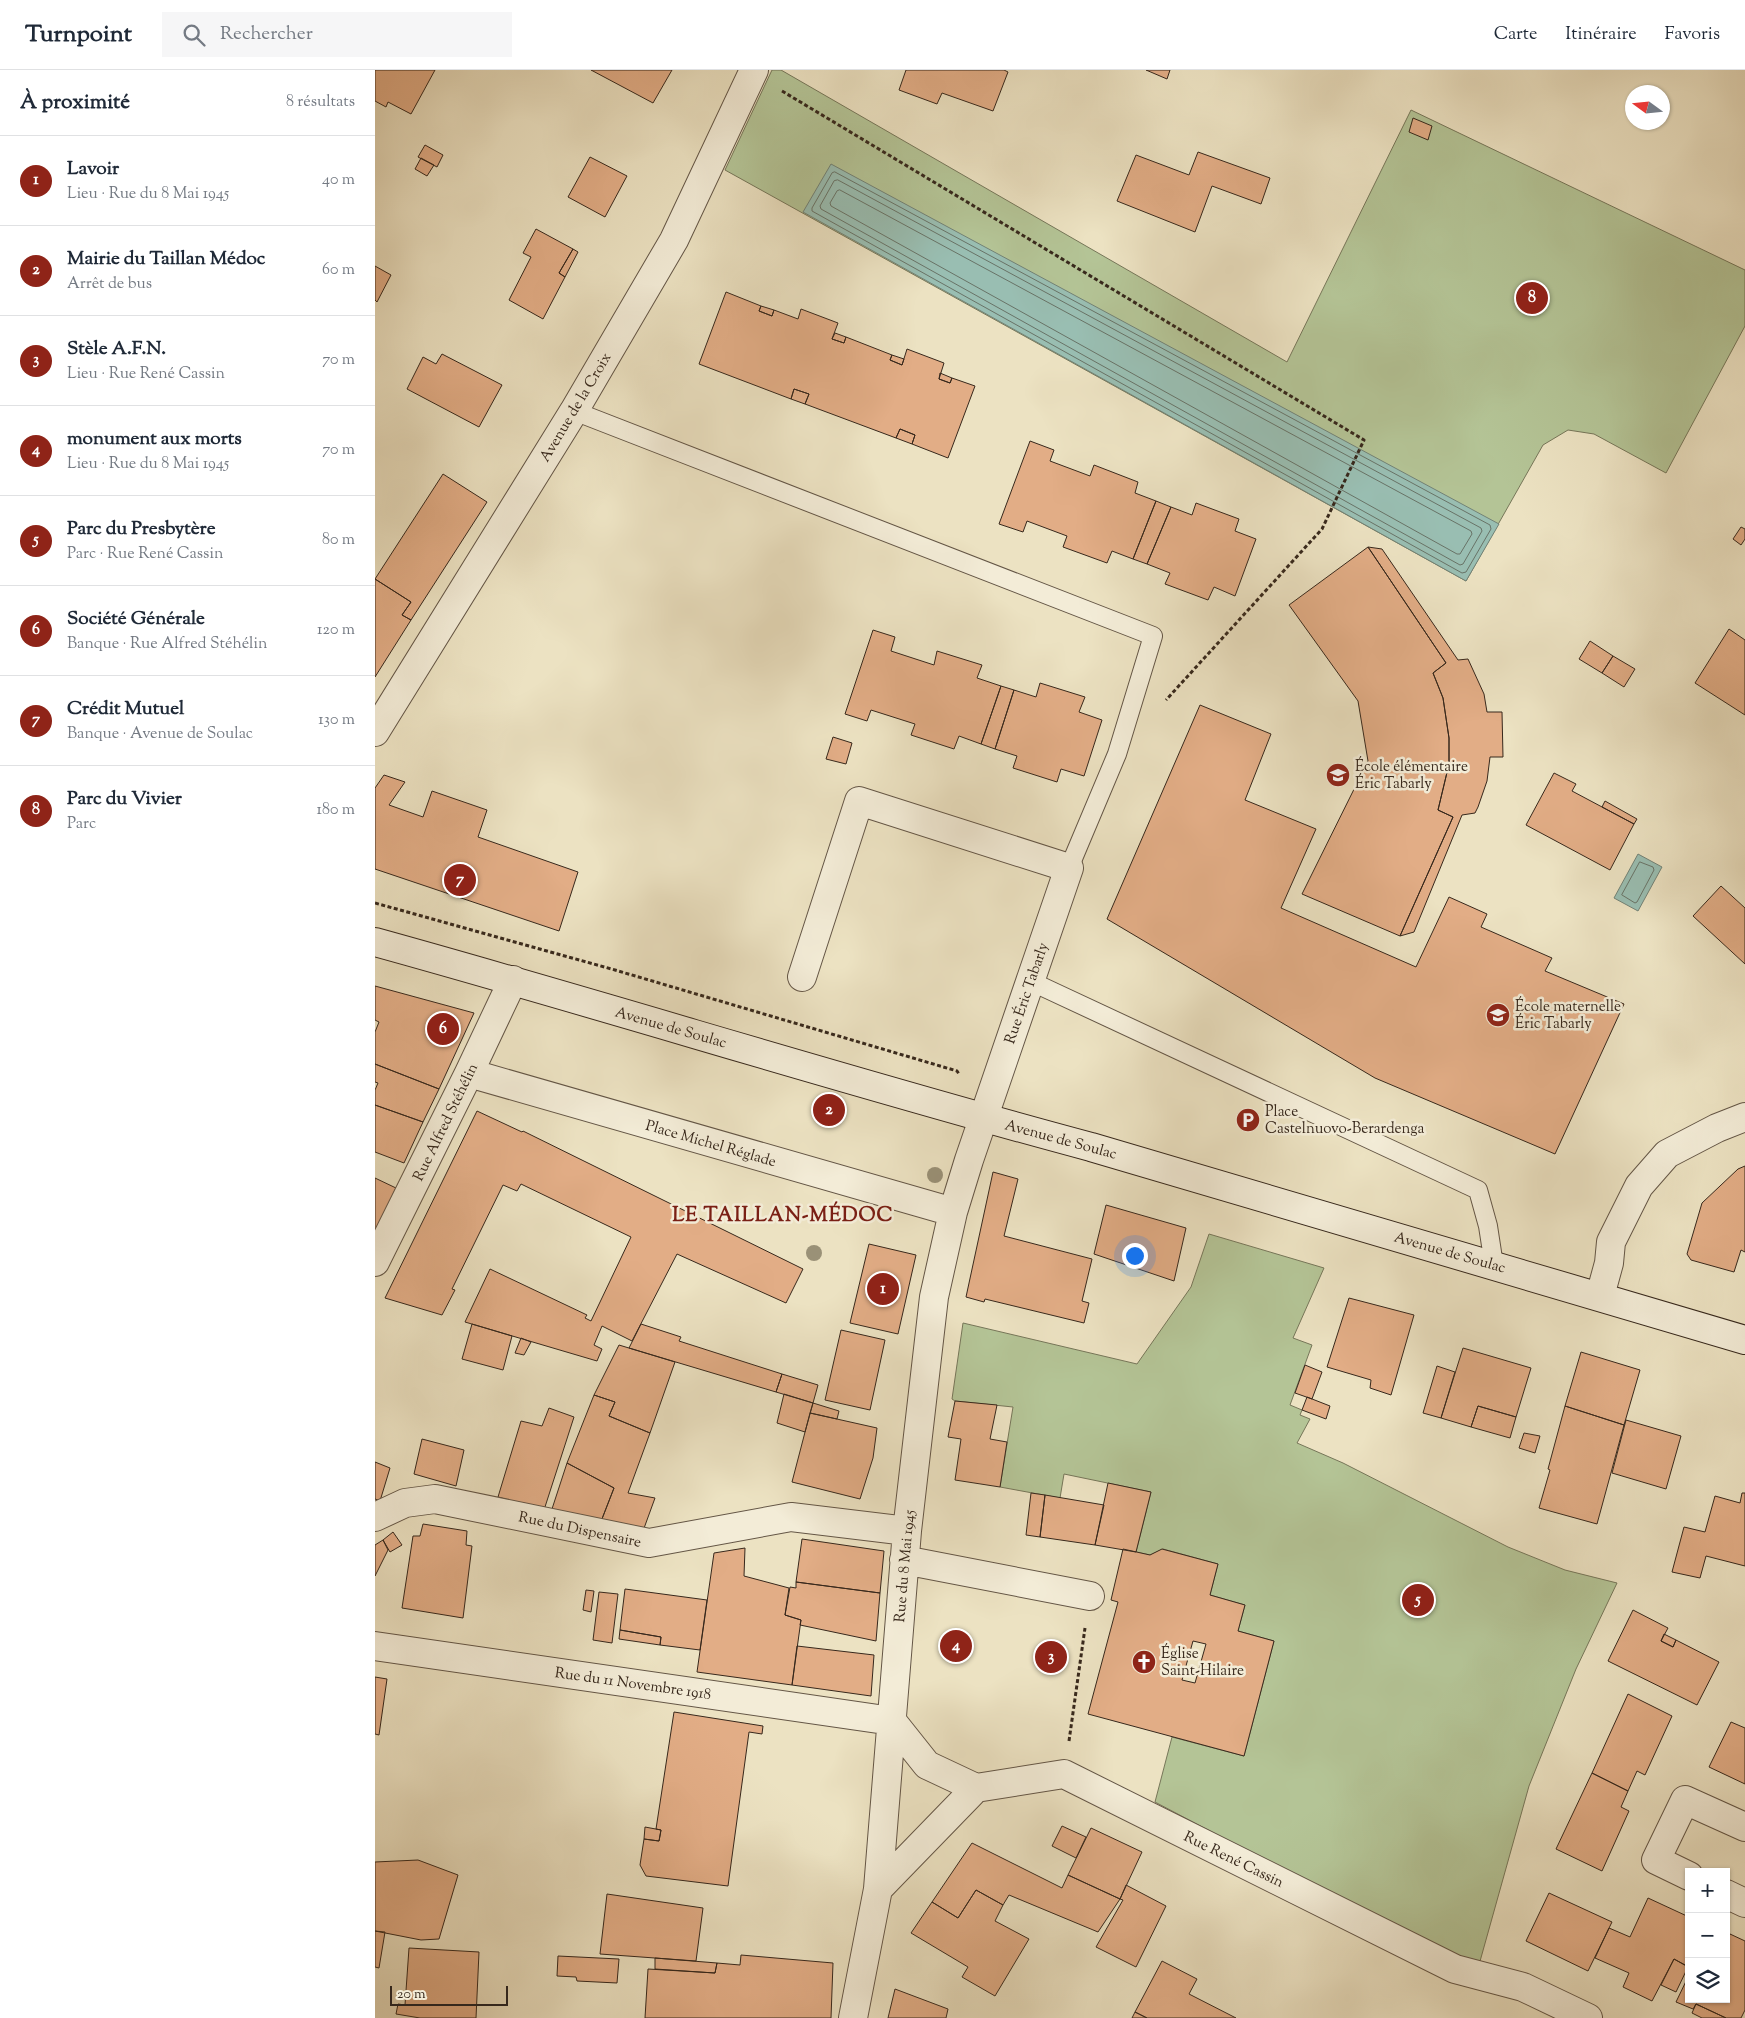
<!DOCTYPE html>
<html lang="fr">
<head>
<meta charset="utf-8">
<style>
	body { margin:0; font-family:"Sorts Mill Goudy",serif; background:#f6f6f7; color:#1f2937 }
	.controls { position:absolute; right:15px; bottom:15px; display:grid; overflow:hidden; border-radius:0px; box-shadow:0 1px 4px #0004 }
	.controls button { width:45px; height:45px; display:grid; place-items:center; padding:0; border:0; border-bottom:1px solid #e0e1e3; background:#fff; color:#1f2937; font:25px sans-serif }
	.compass { position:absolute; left:1250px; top:15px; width:45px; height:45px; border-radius:50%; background:#fff; box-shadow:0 1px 4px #0004; rotate:285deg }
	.scale { position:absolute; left:15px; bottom:12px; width:118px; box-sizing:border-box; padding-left:5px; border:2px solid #37281c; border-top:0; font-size:14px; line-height:18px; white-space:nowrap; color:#37281c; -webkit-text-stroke:4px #f3ecd7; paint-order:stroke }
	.you { position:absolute; left:759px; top:1185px; width:18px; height:18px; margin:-12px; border:4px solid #fff; border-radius:50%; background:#1a73e8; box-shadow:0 0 0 8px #1a73e833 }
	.badge { display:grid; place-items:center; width:32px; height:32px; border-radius:50%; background:#8f2418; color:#fff; font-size:16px; font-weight:700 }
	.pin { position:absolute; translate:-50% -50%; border:2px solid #fff; box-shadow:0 1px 5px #0006 }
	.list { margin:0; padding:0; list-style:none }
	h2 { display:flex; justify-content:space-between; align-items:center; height:65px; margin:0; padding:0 20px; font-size:21px }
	h2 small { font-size:16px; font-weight:400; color:#747a83 }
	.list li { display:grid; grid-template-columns:32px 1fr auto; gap:15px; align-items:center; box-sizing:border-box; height:90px; padding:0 20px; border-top:1px solid #e0e1e3 }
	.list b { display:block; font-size:19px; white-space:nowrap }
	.list p { margin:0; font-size:16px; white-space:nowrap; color:#747a83 }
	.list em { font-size:16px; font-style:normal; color:#747a83 }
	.icon { flex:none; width:28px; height:28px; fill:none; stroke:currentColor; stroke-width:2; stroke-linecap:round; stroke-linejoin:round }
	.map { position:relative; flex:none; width:1370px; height:1948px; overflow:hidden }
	header { display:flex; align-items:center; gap:30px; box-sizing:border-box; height:70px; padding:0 25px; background:#fff; border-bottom:1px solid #e0e1e3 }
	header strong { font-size:24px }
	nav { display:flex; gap:28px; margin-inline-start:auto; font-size:18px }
	.search { width:350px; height:45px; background:#f6f6f7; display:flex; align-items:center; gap:12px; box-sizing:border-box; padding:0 18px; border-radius:0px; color:#747a83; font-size:19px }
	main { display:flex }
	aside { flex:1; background:#fff }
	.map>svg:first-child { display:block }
	.green { fill:#b4c496; stroke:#767659 }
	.water { fill:#99beb2; stroke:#728276 }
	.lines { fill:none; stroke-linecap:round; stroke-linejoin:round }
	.shore { stroke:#687367; stroke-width:1 }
	.building { fill:#e2ad86; stroke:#37281c; fill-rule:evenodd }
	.service-casing { stroke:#645646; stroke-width:20 }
	.minor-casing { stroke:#645646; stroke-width:30 }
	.secondary-casing { stroke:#37281c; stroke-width:30 }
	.path { stroke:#37281c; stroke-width:3; stroke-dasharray:4 2.5; stroke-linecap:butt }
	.service { stroke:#f3ecd7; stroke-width:18 }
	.minor { stroke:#f3ecd7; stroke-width:28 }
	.secondary { stroke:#f3ecd7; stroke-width:28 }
	.tree { fill:#9a9177 }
	.labels { text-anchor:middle; stroke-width:5; stroke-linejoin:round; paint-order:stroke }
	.street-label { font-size:15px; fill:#37281c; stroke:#f3ecd7 }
	.poi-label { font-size:15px; fill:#37281c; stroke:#f3ecd7; text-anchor:start }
	.district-label { font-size:20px; font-weight:bold; letter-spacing:1px; fill:#7a1f14; stroke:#f3ecd7 }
</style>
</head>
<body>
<header>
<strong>Turnpoint</strong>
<div class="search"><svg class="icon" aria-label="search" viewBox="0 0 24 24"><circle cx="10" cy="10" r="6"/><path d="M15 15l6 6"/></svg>Rechercher</div>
<nav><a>Carte</a><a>Itinéraire</a><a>Favoris</a></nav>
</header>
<main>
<aside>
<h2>À proximité<small>8 résultats</small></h2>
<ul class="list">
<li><span class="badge">1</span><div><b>Lavoir</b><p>Lieu · Rue du 8 Mai 1945</p></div><em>40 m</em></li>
<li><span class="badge">2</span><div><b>Mairie du Taillan Médoc</b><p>Arrêt de bus</p></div><em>60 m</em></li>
<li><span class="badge">3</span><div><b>Stèle A.F.N.</b><p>Lieu · Rue René Cassin</p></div><em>70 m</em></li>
<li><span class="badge">4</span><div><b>monument aux morts</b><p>Lieu · Rue du 8 Mai 1945</p></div><em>70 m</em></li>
<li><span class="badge">5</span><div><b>Parc du Presbytère</b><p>Parc · Rue René Cassin</p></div><em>80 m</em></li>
<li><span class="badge">6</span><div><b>Société Générale</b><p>Banque · Rue Alfred Stéhélin</p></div><em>120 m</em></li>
<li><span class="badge">7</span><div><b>Crédit Mutuel</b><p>Banque · Avenue de Soulac</p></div><em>130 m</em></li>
<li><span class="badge">8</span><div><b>Parc du Vivier</b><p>Parc</p></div><em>180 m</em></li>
</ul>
</aside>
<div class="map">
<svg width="1370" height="1948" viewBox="0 0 1370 1948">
	<rect width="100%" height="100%" fill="#ece2c2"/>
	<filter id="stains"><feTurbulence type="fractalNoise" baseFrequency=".004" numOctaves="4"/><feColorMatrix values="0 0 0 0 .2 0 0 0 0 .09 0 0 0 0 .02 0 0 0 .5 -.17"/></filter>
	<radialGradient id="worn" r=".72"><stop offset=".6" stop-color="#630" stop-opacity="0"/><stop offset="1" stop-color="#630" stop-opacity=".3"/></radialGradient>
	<path class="green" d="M397 0H406L912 292 1036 40 1370 200V256L1291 403 1219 364 1193 360 1168 375 1091 511 350 100Z
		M834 1164 949 1198 918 1268 937 1275 915 1335 927 1340 925 1345 935 1349 922 1373 968 1393 1133 1477 1190 1500 1242 1513 1201 1599 1154 1716 1102 1902 780 1732 797 1667 869 1686 899 1571 863 1561 870 1535 835 1525 843 1494 788 1479 775 1485 761 1482 776 1422 689 1404 685 1428 625 1417 638 1337 580 1331 577 1329 588 1253 762 1294 816 1217Z"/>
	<path class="water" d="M456 94 1124 454 1091 511 428 142Z
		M1263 784 1287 797 1263 841 1239 828Z"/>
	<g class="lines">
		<path class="shore" d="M460 102 1115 455 1116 459 1091 502 1087 503 437 141V138L457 103Z
			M463 110 1106 458 1107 461 1088 494 1085 495 446 139 445 136 459 111Z
			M465 120 1096 461 1097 464 1085 484H1082L456 136 455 133 462 121Z
			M1265 792 1278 797 1279 800 1262 832 1260 833 1247 825Z"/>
	</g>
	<path class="building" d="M0 0H60L36 44 13 32 11 37 0 31Z
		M216 0H297L278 33Z
		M531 0H629L633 2 618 41 567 23 562 34 524 20Z
		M771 0H795L792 9Z
		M1038 48 1057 56 1053 70 1034 62Z
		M50 75 68 85 62 97 43 87Z
		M823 82 895 108 886 134 837 116 820 162 742 131 761 85 814 105Z
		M215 87 252 106 230 147 193 127Z
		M46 88 59 95 52 106 40 99Z
		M161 159 198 179 184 203 190 207 168 249 134 230 156 187 148 183Z
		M198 179 203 182 190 207 184 203Z
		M0 196 16 205 2 232 0 230Z
		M351 222 386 236 384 241 397 246 399 240 423 249 426 239 463 253 457 269 469 273 471 267 517 285 515 290 527 295 532 279 569 293 564 309 575 313 577 308 600 316 573 388 537 374 540 365 525 359 521 368 430 334 434 324 419 319 416 329 324 294Z
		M386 236 399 240 397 246 384 241Z
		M460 263 471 267 469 273 457 269Z
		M67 284 127 315 104 357 32 319 48 287 61 294Z
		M517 285 529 289 527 295 515 290Z
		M565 303 577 308 575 313 564 309Z
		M419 319 434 324 430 334 416 329Z
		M525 359 540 365 537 374 521 368Z
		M655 371 679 380 675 391 715 406 719 395 763 412 760 423 781 431 758 489 737 481 732 493 688 477 692 466 652 451 648 462 624 454Z
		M68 404 112 432 36 550 27 545 36 532 0 509Z
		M781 431 796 437 772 494 758 489Z
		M821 433 864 449 860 461 881 469 860 526 839 517 833 530 790 514 795 503 772 494 796 437 817 445Z
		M1366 457 1370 459V469L1366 475 1358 469Z
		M993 477 1007 479 1083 590 1093 589 1109 624 1112 642H1127L1128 687H1115L1112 711 1103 737 1100 743 1087 745 1039 862 1025 866 1078 747 1063 740 1074 694V668L1068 628 1058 603 1071 593Z
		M993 477 1071 593 1058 603 1068 628 1074 668V694L1063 740 1078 747 1025 866 927 824 993 691 983 631 914 535Z
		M0 509 36 532 27 545 36 550 0 607Z
		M1354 559 1370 570V645L1320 613Z
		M498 560 520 567 516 581 559 595 562 581 607 595 602 608 626 616 606 674 584 666 579 679 536 665 540 654 496 640 492 651 470 644Z
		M1215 571 1238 586 1227 603 1204 589Z
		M1238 586 1260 599 1249 617 1227 603Z
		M665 613 710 627 704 642 727 650 709 706 686 699 682 712 638 698 642 686 620 679 639 620 661 627Z
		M626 616 639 620 620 679 606 674Z
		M825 635 896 664 870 730 941 759 906 838 1041 897 1074 827 1112 844 1106 857 1177 888 1170 901 1249 934 1180 1084 1000 1008 732 849Z
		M458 667 477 673 471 694 451 689Z
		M1179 703 1201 714 1197 721 1259 754 1235 800 1151 755Z
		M9 705 30 712 14 735 48 747 57 721 112 740 103 767 203 802 184 861 0 799V718Z
		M1230 731 1262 749 1259 754 1227 737Z
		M1346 816 1370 838V894L1318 846Z
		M0 916 99 943 64 1019 0 994V962L4 952 0 950Z
		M0 994 64 1019 48 1052 0 1035V1020L3 1013 0 1012Z
		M0 1035 48 1052 29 1093 0 1082Z
		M102 1041 147 1062 148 1061 428 1199 411 1233 302 1184 257 1271 227 1256 219 1275 227 1279 222 1291 90 1252 115 1199 212 1245 210 1248 216 1251 256 1167 146 1114 142 1121 128 1115 77 1219 80 1220 67 1245 10 1228Z
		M1370 1096V1182L1366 1180 1359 1202 1316 1190 1312 1184 1327 1133 1363 1099Z
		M618 1102 643 1109 629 1166 717 1189 707 1231 714 1233 709 1253 610 1229 609 1232 591 1227Z
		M0 1108 21 1118 0 1163Z
		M731 1135 811 1158 799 1211 719 1184Z
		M494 1174 541 1185 523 1264 475 1253Z
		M974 1228 1039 1245 1016 1325 995 1318 996 1310 952 1297Z
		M97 1254 137 1266 128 1300 87 1289Z
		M266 1254 306 1267 304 1271 407 1304 401 1322 254 1278Z
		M466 1260 510 1270 495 1340 450 1330Z
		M146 1268 156 1272 149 1285 140 1283Z
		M244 1275 300 1292 275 1363 234 1346 240 1332 219 1325Z
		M1088 1278 1156 1298 1141 1347 1103 1336 1096 1357 1066 1348Z
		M1206 1282 1265 1300 1249 1355 1190 1336Z
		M930 1295 947 1302 937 1329 920 1323Z
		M1062 1296 1080 1302 1066 1348 1048 1343Z
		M407 1304 443 1315 438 1333 401 1322Z
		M409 1324 438 1333 430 1362 402 1353Z
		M219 1325 240 1332 234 1346 275 1363 253 1423 280 1428 268 1461 225 1454 239 1418 192 1393Z
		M932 1327 955 1336 951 1349 927 1340Z
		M580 1331 622 1335 615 1369 632 1372 625 1417 580 1410 586 1369 573 1367Z
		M438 1333 464 1341 462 1349 435 1343Z
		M1103 1336 1141 1347 1135 1368 1096 1357Z
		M1190 1336 1249 1355 1222 1454 1164 1438 1175 1400 1173 1399Z
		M174 1338 199 1347 169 1440 123 1427 146 1351 167 1356Z
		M435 1343 502 1358 498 1388 485 1429 417 1412Z
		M1251 1350 1306 1366 1291 1419 1237 1403Z
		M1149 1363 1165 1366 1160 1383 1144 1378Z
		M47 1369 89 1380 81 1416 39 1404Z
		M0 1392 15 1398 5 1431 0 1429Z
		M192 1393 239 1418 225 1454 176 1442Z
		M733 1413 776 1422 761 1482 720 1475Z
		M656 1423 670 1425 665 1467 651 1465Z
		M1367 1423H1370V1496L1331 1486 1325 1508 1297 1502 1309 1457 1330 1462 1340 1426 1365 1433Z
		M670 1425 729 1435 720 1475 665 1467Z
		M48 1454 92 1461 91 1475 97 1476 88 1548 27 1538 38 1466H45Z
		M18 1462 27 1475 15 1482 8 1470Z
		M427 1469 509 1481 505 1523 421 1512Z
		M8 1470 13 1480 0 1506V1475Z
		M370 1478 369 1506 414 1518 410 1545 426 1550 417 1615 322 1602 339 1483Z
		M748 1479 775 1485 787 1479 843 1494 835 1525 870 1535 863 1561 899 1571 869 1686 713 1644 743 1532 736 1530ZM818 1571 831 1574 820 1613 807 1610Z
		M421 1512 505 1523 501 1571 425 1555 426 1550 410 1545 415 1517 421 1518Z
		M250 1519 332 1530 325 1580 285 1575 286 1567 245 1560Z
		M211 1520 219 1521 216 1542 208 1540Z
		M224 1522 243 1524 237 1573 218 1570Z
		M1258 1540 1293 1558 1286 1571 1298 1577 1301 1570 1344 1592 1322 1635 1233 1591Z
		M245 1560 286 1567 285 1575 244 1569Z
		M1289 1564 1301 1570 1298 1577 1286 1571Z
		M422 1576 499 1585 496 1626 417 1615Z
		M0 1607 12 1609 4 1665 0 1664Z
		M1253 1624 1297 1646 1270 1705 1262 1701 1253 1721 1217 1703Z
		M299 1642 388 1656 387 1664 374 1662 353 1816 271 1806 265 1795 269 1769 284 1771 286 1760 281 1759Z
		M1356 1652 1370 1658V1714L1334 1697Z
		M1217 1703 1253 1721 1246 1737 1254 1741 1227 1801 1181 1779Z
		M687 1756 711 1767 701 1788 677 1776Z
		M270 1757 286 1760 284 1771 269 1769Z
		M716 1758 767 1782 745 1829 693 1805Z
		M597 1773 687 1818 693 1805 745 1829 723 1862 634 1825 628 1835 601 1820 583 1848 557 1832Z
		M43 1790 83 1805 64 1869 46 1870 0 1861V1792Z
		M751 1815 791 1836 761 1897 721 1877 748 1830 745 1829Z
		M601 1820 628 1835 620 1851 654 1869 620 1926 587 1907 593 1897 536 1863 557 1832 583 1848Z
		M1174 1823 1237 1852 1213 1901 1151 1871Z
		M232 1824 328 1838 321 1891 225 1884Z
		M1273 1828 1314 1847V1897L1299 1889 1277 1931 1248 1917 1254 1903 1220 1888 1234 1858 1255 1867Z
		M0 1861 10 1862 4 1898 0 1897Z
		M1355 1864 1370 1871V1940L1366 1948H1351L1321 1934 1318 1939 1301 1932 1314 1905V1929H1351V1873Z
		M34 1878 104 1882 101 1948H45L21 1944 23 1934 30 1935Z
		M366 1885 458 1893 456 1948H270L273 1899 340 1903 342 1893 365 1895Z
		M183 1886 244 1889 242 1913 202 1911 201 1907 182 1906Z
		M280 1888 342 1893 340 1903 280 1899Z
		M1299 1889 1313 1897 1301 1922 1286 1915Z
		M787 1891 822 1909 814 1924 861 1948H772L760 1942Z
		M520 1919 573 1939 571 1948H513Z
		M1321 1934 1351 1948H1327L1317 1943Z
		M760 1942 772 1948H757Z"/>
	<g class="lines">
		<g class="service-casing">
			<path id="service" d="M199 341 778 566 742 684 694 798
				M655 911 1103 1120 1113 1156 1119 1195"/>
		</g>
		<g class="minor-casing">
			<path id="minor" d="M0 662 199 341 299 170 379 0
				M427 907 484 731 694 798 594 1090 578 1142 559 1227 532 1461 503 1819 478 1948
				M94 1003 578 1142
				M0 1192 94 1003 138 910
				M1225 1226 1234 1193 1236 1172 1264 1116 1292 1084 1342 1058 1370 1047
				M0 1447 30 1433 60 1429 274 1473 416 1447 532 1461
				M529 1490 715 1526
				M0 1576 517 1651 552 1695 601 1718 689 1704 1080 1899 1148 1917 1213 1948
				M1314 1806 1281 1790 1310 1730 1370 1757
				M503 1819 601 1718
				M1351 1824 1370 1833"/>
		</g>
		<g class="secondary-casing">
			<path id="secondary" d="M0 872C239 938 476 1013 716 1077L1370 1270"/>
		</g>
		<path class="path" d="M407 21 989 370 947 459 791 630
			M0 833 240 900 582 1001 584 1004
			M694 1671 710 1558"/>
		<use href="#service" class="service"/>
		<use href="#minor" class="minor"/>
		<use href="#secondary" class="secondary"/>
	</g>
	<g class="tree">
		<circle cx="560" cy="1105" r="8"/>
		<circle cx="439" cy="1183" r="8"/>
	</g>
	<defs>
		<g id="school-disc" transform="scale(1.25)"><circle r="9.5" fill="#8f2418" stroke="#f3ecd7"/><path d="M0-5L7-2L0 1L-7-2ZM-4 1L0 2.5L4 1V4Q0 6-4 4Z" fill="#fff"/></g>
		<g id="parking-disc" transform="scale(1.25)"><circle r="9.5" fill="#8f2418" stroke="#f3ecd7"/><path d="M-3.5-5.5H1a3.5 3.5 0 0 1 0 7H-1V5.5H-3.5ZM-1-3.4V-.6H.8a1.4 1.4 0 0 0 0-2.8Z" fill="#fff"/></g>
		<g id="church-disc" transform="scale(1.25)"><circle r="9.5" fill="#8f2418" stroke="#f3ecd7"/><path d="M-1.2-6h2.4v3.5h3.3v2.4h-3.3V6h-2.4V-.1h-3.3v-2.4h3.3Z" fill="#fff"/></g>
	</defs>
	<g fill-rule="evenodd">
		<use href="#school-disc" x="963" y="705"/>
		<use href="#school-disc" x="1123" y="945"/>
		<use href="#parking-disc" x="873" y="1050"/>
		<use href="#church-disc" x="769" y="1592"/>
	</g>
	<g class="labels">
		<g class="street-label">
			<text transform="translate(200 337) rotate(-59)" y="5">Avenue de la Croix</text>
			<text transform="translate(651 923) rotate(-71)" y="5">Rue Éric Tabarly</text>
			<text transform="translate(296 957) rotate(16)" y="5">Avenue de Soulac</text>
			<text transform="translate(70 1052) rotate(-64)" y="5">Rue Alfred Stéhélin</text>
			<text transform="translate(686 1069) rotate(15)" y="5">Avenue de Soulac</text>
			<text transform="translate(336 1073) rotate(16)" y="5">Place Michel Réglade</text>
			<text transform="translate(1075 1182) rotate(16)" y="5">Avenue de Soulac</text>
			<text transform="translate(205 1459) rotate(12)" y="5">Rue du Dispensaire</text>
			<text transform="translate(529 1496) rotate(-85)" y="5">Rue du 8 Mai 1945</text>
			<text transform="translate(258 1613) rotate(8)" y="5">Rue du 11 Novembre 1918</text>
			<text transform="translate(859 1789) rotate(26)" y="5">Rue René Cassin</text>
		</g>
		<g class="poi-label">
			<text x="980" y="701">École élémentaire<tspan x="980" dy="17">Éric Tabarly</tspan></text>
			<text x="1140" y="941">École maternelle<tspan x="1140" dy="17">Éric Tabarly</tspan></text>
			<text x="890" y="1046">Place<tspan x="890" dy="17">Castelnuovo-Berardenga</tspan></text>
			<text x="786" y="1588">Église<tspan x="786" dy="17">Saint-Hilaire</tspan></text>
		</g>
		<g class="district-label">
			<text x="408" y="1151">LE TAILLAN-MÉDOC</text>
		</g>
	</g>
	<rect width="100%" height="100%" filter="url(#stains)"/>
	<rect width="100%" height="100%" fill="url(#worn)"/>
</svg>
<div class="controls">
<button>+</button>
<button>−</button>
<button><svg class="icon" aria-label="layers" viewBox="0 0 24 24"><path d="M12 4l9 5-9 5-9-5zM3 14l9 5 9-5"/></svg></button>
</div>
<svg class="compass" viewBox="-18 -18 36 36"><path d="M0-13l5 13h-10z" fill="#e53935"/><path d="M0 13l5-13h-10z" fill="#747a83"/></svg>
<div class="scale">20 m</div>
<div class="you"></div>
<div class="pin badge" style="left:508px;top:1219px">1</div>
<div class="pin badge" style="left:454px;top:1040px">2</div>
<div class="pin badge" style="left:676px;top:1587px">3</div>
<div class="pin badge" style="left:581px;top:1576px">4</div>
<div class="pin badge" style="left:1043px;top:1530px">5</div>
<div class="pin badge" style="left:68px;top:959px">6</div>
<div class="pin badge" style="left:85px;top:810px">7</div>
<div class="pin badge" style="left:1157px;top:228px">8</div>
</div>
</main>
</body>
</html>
